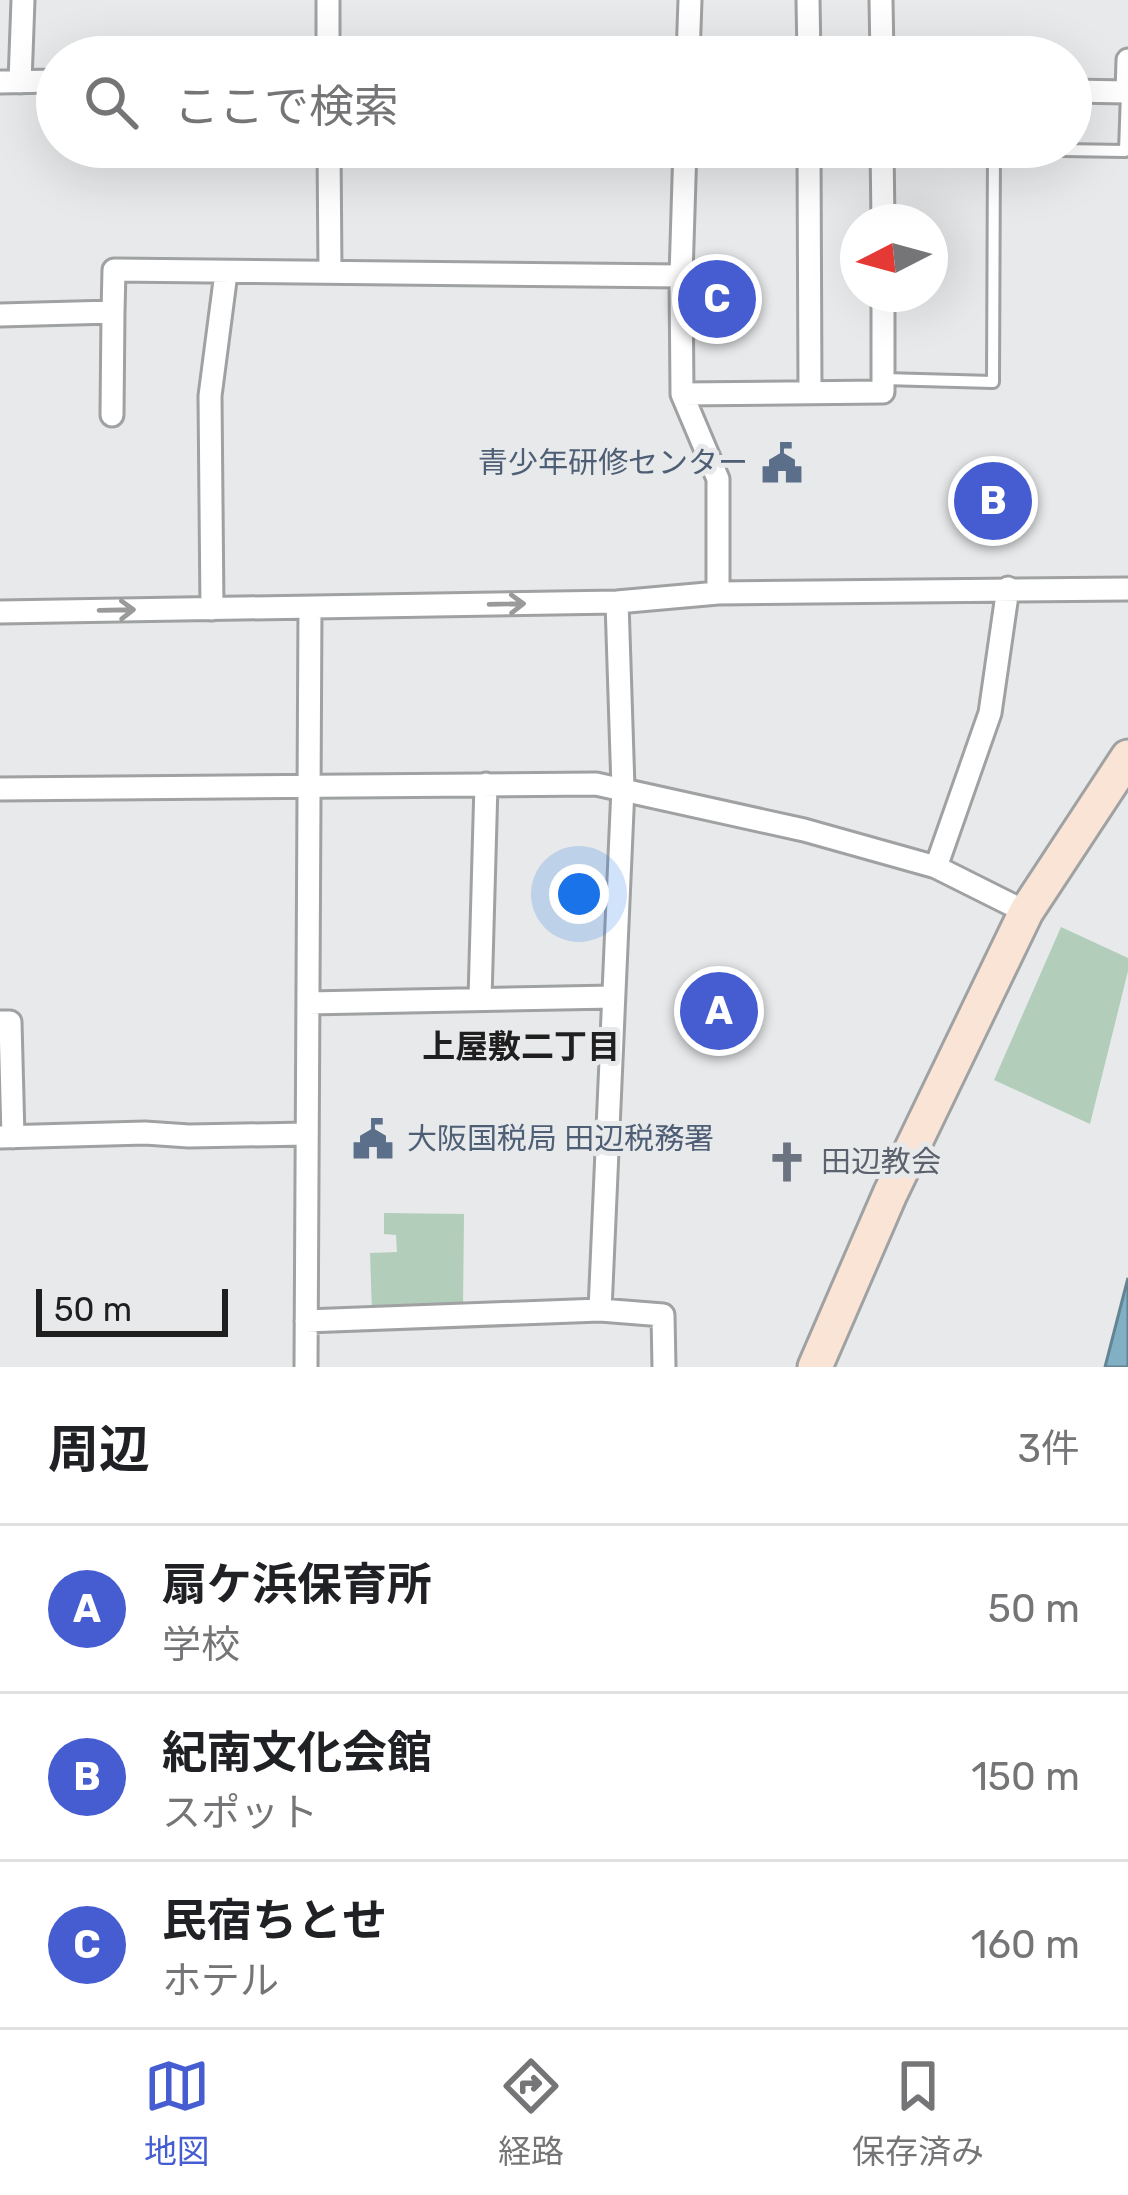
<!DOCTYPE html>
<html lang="ja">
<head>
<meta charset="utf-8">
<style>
	body { margin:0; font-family:Rubik,"Noto Sans JP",sans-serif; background:#f2f2f2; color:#202124 }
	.compass { position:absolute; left:840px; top:204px; width:108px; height:108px; border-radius:50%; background:#fff; box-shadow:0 12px 48px #0002; rotate:264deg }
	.scale { position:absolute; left:36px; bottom:30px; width:192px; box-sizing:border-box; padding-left:12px; border:6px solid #1f1f20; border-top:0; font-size:33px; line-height:42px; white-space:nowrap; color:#1f1f20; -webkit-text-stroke:9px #e7e9ea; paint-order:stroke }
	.you { position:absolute; left:579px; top:894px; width:42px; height:42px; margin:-30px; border:9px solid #fff; border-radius:50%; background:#1a73e8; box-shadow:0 0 0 18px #1a73e833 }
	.badge { display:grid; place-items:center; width:78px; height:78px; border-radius:50%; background:#465dd1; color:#fff; font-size:39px; font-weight:700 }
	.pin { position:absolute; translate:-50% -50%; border:6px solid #fff; box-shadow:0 3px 12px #0006 }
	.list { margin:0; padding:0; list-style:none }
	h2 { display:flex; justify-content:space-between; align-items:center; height:156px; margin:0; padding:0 48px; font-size:51px }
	h2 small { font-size:39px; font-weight:400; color:#757577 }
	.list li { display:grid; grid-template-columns:78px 1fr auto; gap:36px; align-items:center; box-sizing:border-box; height:168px; padding:0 48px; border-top:3px solid #e0e0e0 }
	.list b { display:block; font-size:45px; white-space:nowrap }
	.list p { margin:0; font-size:39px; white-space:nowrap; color:#757577 }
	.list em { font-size:39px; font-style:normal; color:#757577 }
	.icon { flex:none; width:66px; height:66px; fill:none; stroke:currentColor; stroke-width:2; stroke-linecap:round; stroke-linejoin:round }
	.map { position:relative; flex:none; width:1128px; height:1367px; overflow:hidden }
	.search { position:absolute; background:#fff; box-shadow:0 12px 48px #0002; left:36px; right:36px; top:36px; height:132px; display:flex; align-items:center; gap:30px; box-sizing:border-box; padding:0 42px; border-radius:66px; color:#757577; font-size:45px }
	.sheet { height:660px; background:#fff }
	nav { display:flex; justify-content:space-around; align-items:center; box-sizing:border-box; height:168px; border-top:3px solid #e0e0e0; background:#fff; font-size:33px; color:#757577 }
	nav a { display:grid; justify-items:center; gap:6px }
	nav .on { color:#465dd1 }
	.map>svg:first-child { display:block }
	.green { fill:#b2cdb9 }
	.water { fill:#81b0c4; stroke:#648493; stroke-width:3 }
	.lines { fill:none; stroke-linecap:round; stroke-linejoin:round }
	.lane-casing { stroke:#9fa1a2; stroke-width:16 }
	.street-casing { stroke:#9fa1a2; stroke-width:27 }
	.secondary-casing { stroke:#9fa1a2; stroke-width:39 }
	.lane { stroke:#fff; stroke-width:10 }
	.street { stroke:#fff; stroke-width:21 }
	.secondary { stroke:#fae4d6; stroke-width:33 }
	.oneway { stroke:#9a9a9b }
	.labels { text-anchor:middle; stroke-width:10; stroke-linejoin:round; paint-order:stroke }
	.service-label { font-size:30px; fill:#4e5e75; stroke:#e7e9ea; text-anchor:end }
	.worship-label { font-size:30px; fill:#5b616d; stroke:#e7e9ea; text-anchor:start }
	.neighbourhood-label { font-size:33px; font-weight:bold; fill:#1f1f20; stroke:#e7e9ea }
</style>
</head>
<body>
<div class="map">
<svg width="1128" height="1367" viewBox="0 0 1128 1367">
	<rect width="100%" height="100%" fill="#e7e9ea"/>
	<path class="green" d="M1061 927 1128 958V971L1090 1124 994 1080Z
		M384 1213 464 1214 463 1309 372 1312 370 1253 397 1252 396 1235 384 1234Z"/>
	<path class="water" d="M1128 1278V1367H1105Z"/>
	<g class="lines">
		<g class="lane-casing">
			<path id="lane" d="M884 379 993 382 994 149 1125 151 1127 93"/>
		</g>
		<g class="street-casing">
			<path id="street" d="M328 0V57
				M808 0 809 57
				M881 0 882 57
				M688 57 690 0
				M0 82 57 81
				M20 82 23 0
				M1071 91 1127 92 1128 60
				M329 147 330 271
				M685 147 681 276 682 394 718 479V593
				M809 147 810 392
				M882 147 883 222
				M0 315 113 312 114 270 681 276
				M682 394 883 392V294
				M112 415 113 312
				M212 609 210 396 226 273
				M0 612 617 602 718 593 1128 589
				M0 789 596 784 804 830 936 867 1026 912
				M936 867 990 713 1008 588
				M480 999 486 784
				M308 1003 613 997
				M0 1022H10L13 1137
				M0 1137 145 1133 189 1136 307 1134
				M600 1310 663 1315 664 1367
				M306 1321 600 1310 623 788 617 602
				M306 1367 310 608"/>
		</g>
		<g class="secondary-casing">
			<path id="secondary" d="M815 1367 890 1194 1026 912 1128 757"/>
		</g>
		<use href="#lane" class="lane"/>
		<use href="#street" class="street"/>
		<use href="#secondary" class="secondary"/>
	</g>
	<defs><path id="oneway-shaft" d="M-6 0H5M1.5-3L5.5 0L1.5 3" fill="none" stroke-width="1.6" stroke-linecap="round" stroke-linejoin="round" transform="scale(3)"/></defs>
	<g class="oneway">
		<use href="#oneway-shaft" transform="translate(507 604) rotate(-1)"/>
		<use href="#oneway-shaft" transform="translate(117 610) rotate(-1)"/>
	</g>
	<defs>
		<g id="civic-bare" transform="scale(3.24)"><path d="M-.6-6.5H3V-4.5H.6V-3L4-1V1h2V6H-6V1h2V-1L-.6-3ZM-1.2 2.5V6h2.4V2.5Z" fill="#5c6f8a" stroke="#e7e9ea" stroke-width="2.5" paint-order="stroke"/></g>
		<g id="church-bare" transform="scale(3.24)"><path d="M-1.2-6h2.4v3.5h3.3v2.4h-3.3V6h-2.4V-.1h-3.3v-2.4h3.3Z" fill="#6b7280" stroke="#e7e9ea" stroke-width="2.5" paint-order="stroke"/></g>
	</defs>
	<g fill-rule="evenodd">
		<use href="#civic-bare" x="782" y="463"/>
		<use href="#civic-bare" x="373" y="1139"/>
		<use href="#church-bare" x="787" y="1162"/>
	</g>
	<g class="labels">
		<g class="service-label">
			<text x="748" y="473">青少年研修センター</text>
			<text x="407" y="1149" text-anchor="start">大阪国税局 田辺税務署</text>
		</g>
		<g class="worship-label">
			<text x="821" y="1172">田辺教会</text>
		</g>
		<g class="neighbourhood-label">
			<text x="521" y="1058">上屋敷二丁目</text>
		</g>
	</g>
</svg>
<svg class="compass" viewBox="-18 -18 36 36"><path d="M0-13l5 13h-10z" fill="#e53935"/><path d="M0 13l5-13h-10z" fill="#757577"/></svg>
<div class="scale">50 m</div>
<div class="you"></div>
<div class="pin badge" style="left:719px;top:1011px">A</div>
<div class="pin badge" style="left:993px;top:501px">B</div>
<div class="pin badge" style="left:717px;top:299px">C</div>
<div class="search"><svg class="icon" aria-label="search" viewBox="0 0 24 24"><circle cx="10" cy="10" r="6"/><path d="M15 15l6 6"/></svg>ここで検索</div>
</div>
<section class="sheet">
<h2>周辺<small>3件</small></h2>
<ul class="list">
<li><span class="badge">A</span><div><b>扇ケ浜保育所</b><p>学校</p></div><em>50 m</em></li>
<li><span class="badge">B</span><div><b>紀南文化会館</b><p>スポット</p></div><em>150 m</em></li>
<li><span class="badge">C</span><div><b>民宿ちとせ</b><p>ホテル</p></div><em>160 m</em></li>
</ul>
</section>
<nav>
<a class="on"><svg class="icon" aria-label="map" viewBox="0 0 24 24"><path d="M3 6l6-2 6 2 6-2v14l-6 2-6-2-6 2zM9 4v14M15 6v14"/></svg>地図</a>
<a><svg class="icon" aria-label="directions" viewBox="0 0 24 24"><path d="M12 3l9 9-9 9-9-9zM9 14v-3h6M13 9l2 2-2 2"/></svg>経路</a>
<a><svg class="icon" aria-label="saved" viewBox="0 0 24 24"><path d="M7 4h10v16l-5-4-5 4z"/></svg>保存済み</a>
</nav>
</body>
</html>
